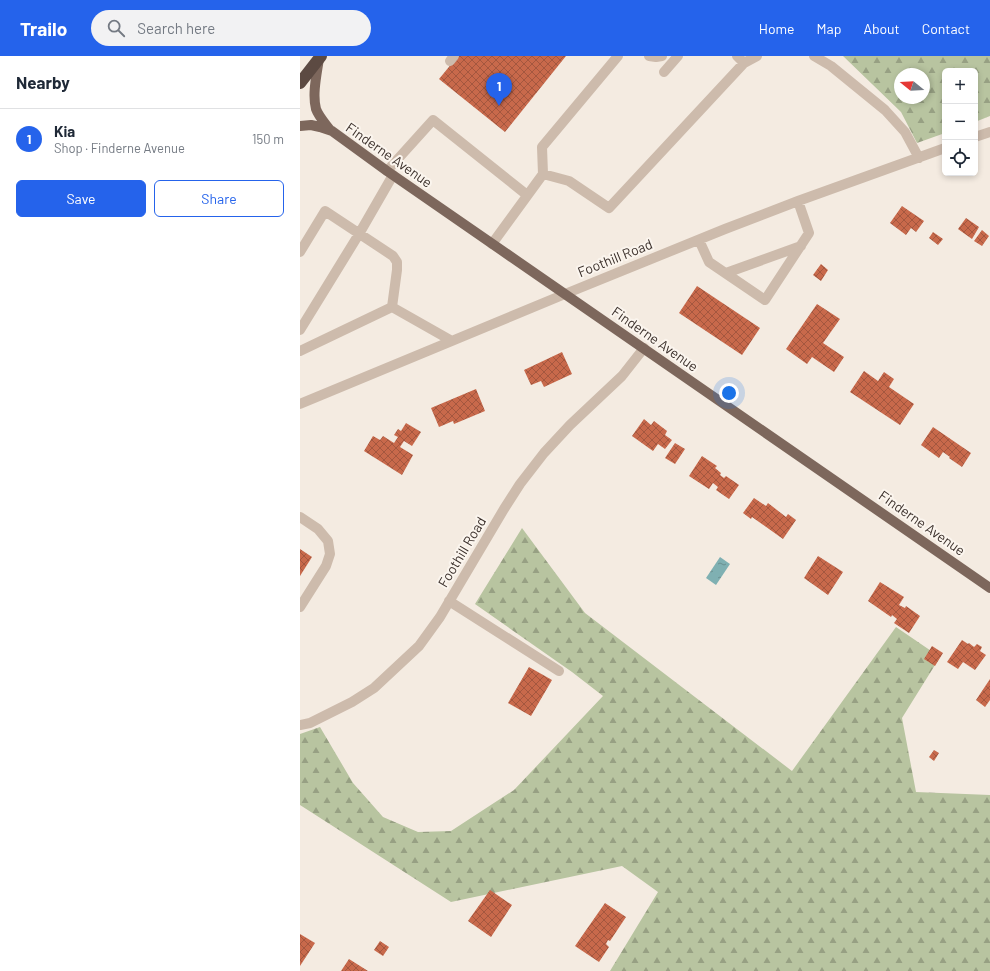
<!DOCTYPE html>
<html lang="en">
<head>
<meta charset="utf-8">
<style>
	body { margin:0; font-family:Barlow,sans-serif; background:#f2f2f3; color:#1f2937 }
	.controls { position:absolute; right:12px; top:12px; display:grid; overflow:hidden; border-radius:6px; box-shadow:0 2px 6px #0003 }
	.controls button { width:36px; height:36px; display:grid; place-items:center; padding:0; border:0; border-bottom:1px solid #e0e1e3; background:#fff; color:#1f2937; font:20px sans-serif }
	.compass { position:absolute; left:594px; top:12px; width:36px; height:36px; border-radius:50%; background:#fff; box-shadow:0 2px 6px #0003; rotate:288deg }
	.you { position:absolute; left:429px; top:337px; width:14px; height:14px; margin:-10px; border:3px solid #fff; border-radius:50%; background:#1a73e8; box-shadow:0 0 0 6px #1a73e833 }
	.badge { display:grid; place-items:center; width:26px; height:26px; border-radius:50%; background:#2563eb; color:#fff; font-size:13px; font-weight:700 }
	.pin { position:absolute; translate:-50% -33px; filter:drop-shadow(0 1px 2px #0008) }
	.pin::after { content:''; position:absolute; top:21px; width:14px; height:12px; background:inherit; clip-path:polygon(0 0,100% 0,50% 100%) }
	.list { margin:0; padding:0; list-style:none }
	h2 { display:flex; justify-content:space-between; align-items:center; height:52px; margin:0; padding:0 16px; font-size:17px }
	h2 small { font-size:13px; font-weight:400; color:#747a83 }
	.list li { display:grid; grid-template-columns:26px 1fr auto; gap:12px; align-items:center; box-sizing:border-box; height:60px; padding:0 16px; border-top:1px solid #e0e1e3 }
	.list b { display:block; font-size:15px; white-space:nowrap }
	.list p { margin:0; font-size:13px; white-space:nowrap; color:#747a83 }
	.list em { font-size:13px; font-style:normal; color:#747a83 }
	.actions { display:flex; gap:8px; padding:12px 16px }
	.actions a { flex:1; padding:9px 0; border:1px solid #2563eb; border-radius:6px; text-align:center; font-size:14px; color:#2563eb }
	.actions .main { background:#2563eb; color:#fff }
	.icon { flex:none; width:22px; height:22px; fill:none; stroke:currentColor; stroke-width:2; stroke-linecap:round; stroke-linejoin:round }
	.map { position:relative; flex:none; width:690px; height:915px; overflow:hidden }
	header { display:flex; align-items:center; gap:24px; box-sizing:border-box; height:56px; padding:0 20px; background:#2563eb; color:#fff }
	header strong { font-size:19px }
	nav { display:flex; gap:22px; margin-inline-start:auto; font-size:14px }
	.search { width:280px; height:36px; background:#f2f2f3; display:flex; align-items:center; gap:10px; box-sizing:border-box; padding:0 14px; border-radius:22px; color:#747a83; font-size:15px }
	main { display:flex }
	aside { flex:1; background:#fff }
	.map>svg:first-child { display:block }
	.forest { fill:url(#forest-firs); fill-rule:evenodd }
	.water { fill:url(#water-ripples) }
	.building { fill:url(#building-cross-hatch) }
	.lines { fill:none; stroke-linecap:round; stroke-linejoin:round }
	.minor { stroke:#cdbbac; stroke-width:10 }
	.major { stroke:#7d675c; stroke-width:10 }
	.highway { stroke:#5c4a42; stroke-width:12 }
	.labels { text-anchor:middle; stroke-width:4; stroke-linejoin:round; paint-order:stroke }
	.street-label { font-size:14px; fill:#3b302b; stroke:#fbf5ee }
</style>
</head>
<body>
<header>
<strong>Trailo</strong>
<div class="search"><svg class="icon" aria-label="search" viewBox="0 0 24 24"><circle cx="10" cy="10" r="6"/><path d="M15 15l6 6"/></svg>Search here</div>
<nav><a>Home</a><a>Map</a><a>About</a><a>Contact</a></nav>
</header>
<main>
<aside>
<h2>Nearby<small></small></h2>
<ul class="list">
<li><span class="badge">1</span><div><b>Kia</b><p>Shop · Finderne Avenue</p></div><em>150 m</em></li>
</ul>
<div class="actions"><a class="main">Save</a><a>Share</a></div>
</aside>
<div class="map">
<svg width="690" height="915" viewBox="0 0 690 915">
	<defs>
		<pattern id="forest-firs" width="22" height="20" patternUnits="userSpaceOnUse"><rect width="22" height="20" fill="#b8c4a0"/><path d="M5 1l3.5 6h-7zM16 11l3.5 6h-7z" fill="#97a083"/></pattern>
		<pattern id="water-ripples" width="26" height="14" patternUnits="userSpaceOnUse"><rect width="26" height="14" fill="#7fb0b2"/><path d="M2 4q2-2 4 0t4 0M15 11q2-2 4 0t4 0" fill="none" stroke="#699091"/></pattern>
		<pattern id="building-cross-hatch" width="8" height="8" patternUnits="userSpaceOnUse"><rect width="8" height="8" fill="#c8694b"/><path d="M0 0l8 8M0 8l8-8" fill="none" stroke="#a4573f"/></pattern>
	</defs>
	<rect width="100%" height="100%" fill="#f4ebe1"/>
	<path class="forest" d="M543 0H690V60L675 66V15H645V77L617 87 601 56ZM600 18H624V42H600Z
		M222 472 285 557 492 715 596 571 640 601 602 662 616 736 690 739V915H310L358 836 322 810 151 846 0 749V678L20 671 53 727 83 761 118 776 151 775 214 734 303 640 272 616 175 548Z"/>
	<path class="water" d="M420 501 430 508 416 529 406 522Z"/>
	<path class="building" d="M158 0H266L205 76 139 23Z
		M602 150 624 165 616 176 611 172 606 179 590 167Z
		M666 162 679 171 672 183 658 173Z
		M682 174 689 180 682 190 674 185Z
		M633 176 643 183 638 189 629 182Z
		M521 208 528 214 521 225 513 219Z
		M397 230 460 272 442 299 379 257Z
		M517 248 540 263 523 287 544 301 534 316 512 301 507 308 486 293Z
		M262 296 272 318 244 331 241 325 231 329 224 314Z
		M564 315 578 325 584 316 594 323 589 331 614 348 600 369 550 336Z
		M176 333 185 355 154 368 153 365 139 371 131 352Z
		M344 363 351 369 354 365 367 375 365 379 372 384 365 393 358 388 353 395 332 380Z
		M106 367 121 376 112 390 104 385 100 391 113 399 102 419 64 395 73 380 80 384 83 380 94 387 98 381 94 379 98 373 101 375Z
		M633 371 671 397 662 411 649 402 650 401 643 396 639 402 621 389Z
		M375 387 385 393 375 408 365 402Z
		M402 400 417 410 415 412 421 417 420 419 424 422 426 420 439 429 429 443 416 434 418 431 413 427 409 433 389 420Z
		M454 442 466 450 468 447 486 461 488 458 496 464 483 483 452 461 451 463 443 457Z
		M0 493 12 501 0 520Z
		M518 500 543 516 528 539 504 522Z
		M580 526 604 541 599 549 605 552 606 550 620 560 609 577 594 567 597 563 592 559 591 561 568 545Z
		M662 584 668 588 669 587 674 591 677 588 682 591 680 595 686 599 675 614 663 606 658 613 647 606Z
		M632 590 643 597 635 610 624 603Z
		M229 611 252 624 231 660 208 647Z
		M690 623V644L685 651 676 644Z
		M634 694 639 697 634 705 629 701Z
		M190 834 212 849 191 881 168 865Z
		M305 847 326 861 310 885 308 884 306 888 309 891 299 906 275 890Z
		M0 878 15 887 0 910Z
		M80 885 89 891 83 900 74 894Z
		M49 903 68 915H41Z"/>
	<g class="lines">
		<path class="minor" d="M349 0 356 1 362 0
			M514 0 531 10 585 54 605 76 619 102
			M150 5 154 0
			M444 7 457 0
			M364 16 378 0
			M675 81 690 76
			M87 115 133 64 227 139
			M243 118 269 125 309 152 444 7 437 0
			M399 184 409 206 465 244 509 177 498 145
			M192 188 243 118 242 91 318 0
			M0 196 25 155 93 200 97 206V214L92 251
			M426 217 501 190
			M0 274 59 178 93 119
			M0 295 92 251 152 285
			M0 348 265 238 425 173 498 145 645 92
			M0 461 18 473 28 485 30 498 26 510 0 551
			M149 545 259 615
			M0 669 10 667 52 646 74 632 119 590 140 561 204 453 220 428 244 397 270 369 322 320 344 292"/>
		<path class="major" d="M19 2C17 17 12 38 16 53 19 61 25 67 30 74
			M0 70 11 69 20 71 32 75 87 115 690 532"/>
		<path class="highway" d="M0 27 21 0"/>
	</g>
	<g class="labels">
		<g class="street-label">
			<text transform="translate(89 99) rotate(35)" y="5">Finderne Avenue</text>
			<text transform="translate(315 202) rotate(-22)" y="5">Foothill Road</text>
			<text transform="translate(355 283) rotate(35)" y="5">Finderne Avenue</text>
			<text transform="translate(622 467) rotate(35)" y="5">Finderne Avenue</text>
			<text transform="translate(162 496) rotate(-59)" y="5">Foothill Road</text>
		</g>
	</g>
</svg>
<div class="controls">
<button>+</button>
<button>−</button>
<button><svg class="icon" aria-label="locate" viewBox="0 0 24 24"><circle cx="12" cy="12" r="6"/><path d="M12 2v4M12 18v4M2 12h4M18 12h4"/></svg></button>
</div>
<svg class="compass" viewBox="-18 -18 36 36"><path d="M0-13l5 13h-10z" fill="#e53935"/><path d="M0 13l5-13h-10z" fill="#747a83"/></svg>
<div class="you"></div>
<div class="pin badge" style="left:199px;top:50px">1</div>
</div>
</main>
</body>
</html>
